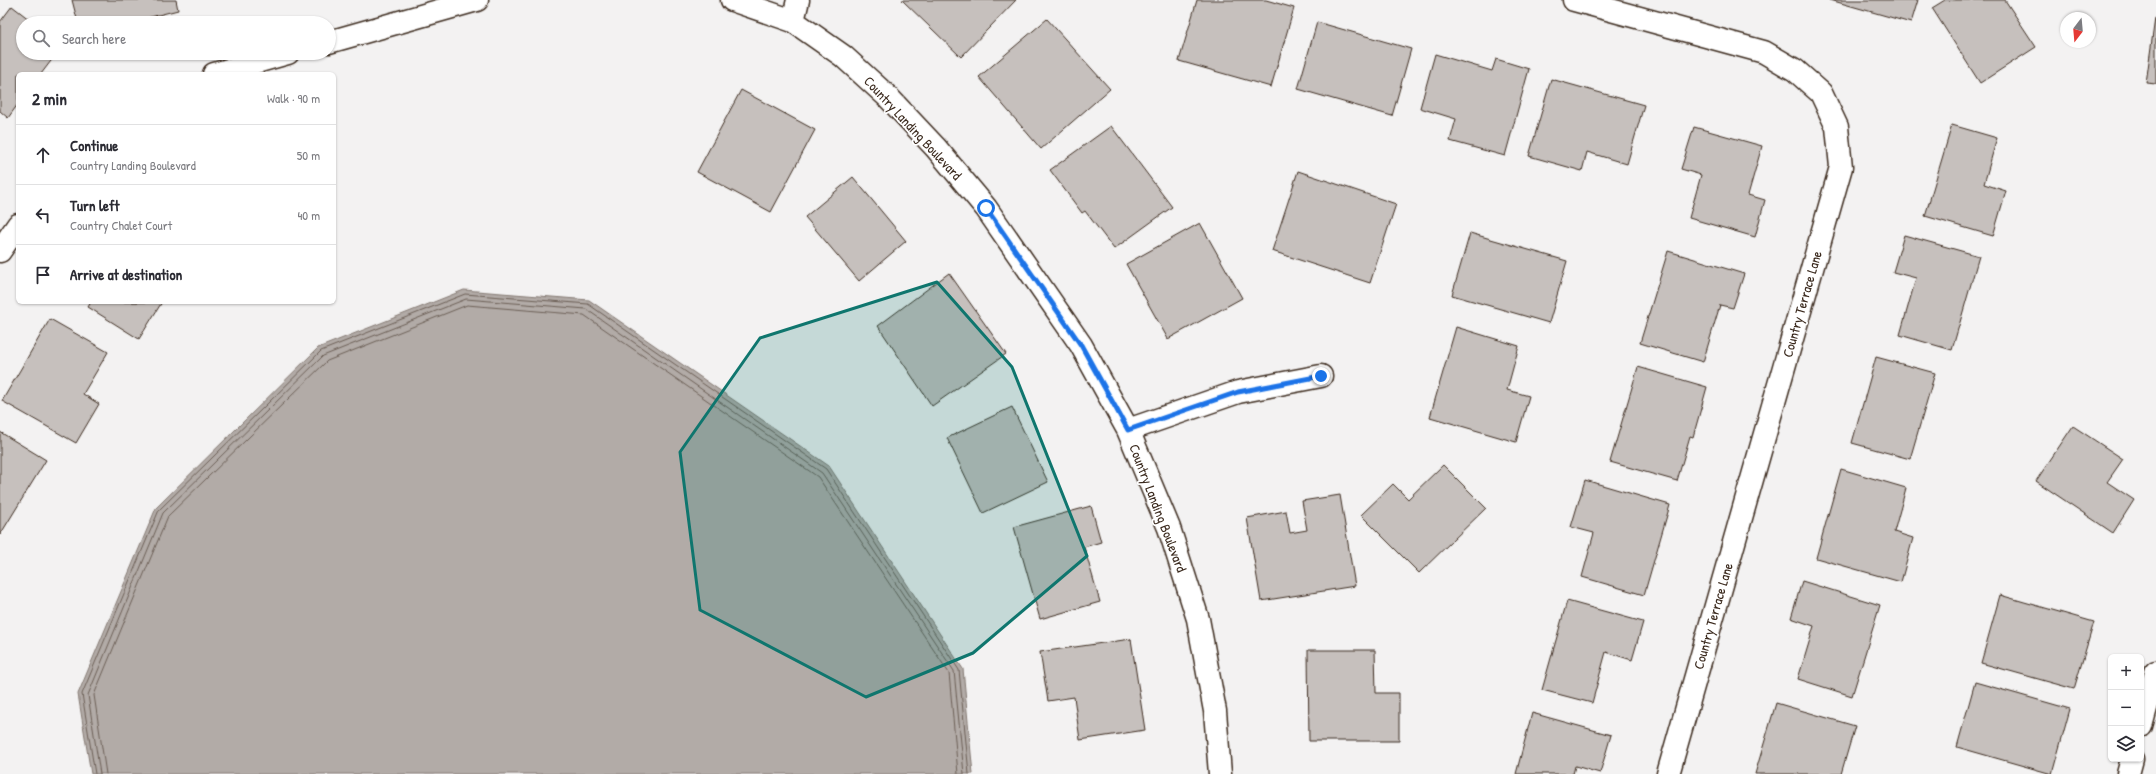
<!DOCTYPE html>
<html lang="en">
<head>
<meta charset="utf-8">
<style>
	body { margin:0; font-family:"Patrick Hand",sans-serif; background:#f7f7f7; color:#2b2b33 }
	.controls { position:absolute; right:12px; bottom:12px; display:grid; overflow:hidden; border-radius:6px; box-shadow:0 1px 3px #0004 }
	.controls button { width:36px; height:36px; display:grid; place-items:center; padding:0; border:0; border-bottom:1px solid #e1e1e2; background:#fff; color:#2b2b33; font:20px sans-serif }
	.compass { position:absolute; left:2060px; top:12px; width:36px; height:36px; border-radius:50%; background:#fff; box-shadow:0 1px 3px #0004; rotate:196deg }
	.stop { position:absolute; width:12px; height:12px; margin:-9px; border:3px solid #1a73e8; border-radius:50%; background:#fff }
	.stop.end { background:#1a73e8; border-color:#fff; box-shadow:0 1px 4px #0008 }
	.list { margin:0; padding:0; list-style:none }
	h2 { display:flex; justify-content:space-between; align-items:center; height:52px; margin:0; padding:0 16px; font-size:17px }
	h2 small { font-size:13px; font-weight:400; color:#7c7c81 }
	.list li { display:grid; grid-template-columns:26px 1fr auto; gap:12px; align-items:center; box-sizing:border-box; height:60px; padding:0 16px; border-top:1px solid #e1e1e2 }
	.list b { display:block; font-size:15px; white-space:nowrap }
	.list p { margin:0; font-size:13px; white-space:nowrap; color:#7c7c81 }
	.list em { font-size:13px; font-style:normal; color:#7c7c81 }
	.icon { flex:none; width:22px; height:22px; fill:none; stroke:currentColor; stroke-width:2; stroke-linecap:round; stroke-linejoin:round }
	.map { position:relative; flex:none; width:2156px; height:774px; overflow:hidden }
	.search { position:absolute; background:#fff; box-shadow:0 1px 3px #0004; left:16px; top:16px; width:320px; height:44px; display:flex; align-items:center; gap:10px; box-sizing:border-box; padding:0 14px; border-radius:22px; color:#7c7c81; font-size:15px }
	.panel { position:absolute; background:#fff; box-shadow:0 1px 3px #0004; left:16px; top:72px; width:320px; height:232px; border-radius:6px }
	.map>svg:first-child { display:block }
	.water { fill:#b2aba7; stroke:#827770 }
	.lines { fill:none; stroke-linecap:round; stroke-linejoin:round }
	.shore { stroke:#6b5e55; stroke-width:1 }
	.building { fill:#c6c0bd; stroke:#3b2a1e }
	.minor-casing { stroke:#3b2a1e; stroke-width:25 }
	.minor { stroke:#fff; stroke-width:22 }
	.route { stroke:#1a73e8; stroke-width:5 }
	.marked { fill:#0f766e; fill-opacity:0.2; stroke:#0f766e; stroke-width:3; stroke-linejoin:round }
	.labels { text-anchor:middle; stroke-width:3.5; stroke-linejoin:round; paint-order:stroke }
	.street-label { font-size:14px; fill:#3b2a1e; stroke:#fff }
</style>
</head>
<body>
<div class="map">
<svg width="2156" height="774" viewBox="0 0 2156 774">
	<rect width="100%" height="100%" fill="#f3f2f2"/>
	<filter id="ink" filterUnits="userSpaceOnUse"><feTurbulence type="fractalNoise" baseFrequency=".025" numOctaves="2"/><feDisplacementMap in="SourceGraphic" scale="8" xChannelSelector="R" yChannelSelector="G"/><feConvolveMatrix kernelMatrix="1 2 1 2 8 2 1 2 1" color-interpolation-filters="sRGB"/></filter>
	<g filter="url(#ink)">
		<path class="water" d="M464 290 589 300 829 466 963 669 973 774H91L78 694 156 508 318 348Z"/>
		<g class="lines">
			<path class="shore" d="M95 774 82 694 159 510 321 351 465 294 588 304 826 469 959 670 969 774
				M100 774 88 695 163 513 323 356 466 299 586 309 822 473 954 671 964 774
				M106 774 94 695 168 516 327 361 467 305 584 315 818 477 949 673 958 774"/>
		</g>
		<path class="building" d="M72 0H176L178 10 127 23H78Z
			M902 0H1016L961 57Z
			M1197 0H1266L1294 8 1271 87 1179 61Z
			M1830 0H1918L1911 23Z
			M1945 0H2005L2036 47 1980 83 1932 8Z
			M12 6 34 23H23V53H57L41 74H18V104L8 118 0 111V22Z
			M2155 18H2156V84L2146 83Z
			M1047 19 1110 89 1041 149 979 77Z
			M1317 22 1411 49 1392 116 1298 89Z
			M1435 54 1492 71 1496 59 1529 69 1505 156 1450 141 1456 119 1420 108Z
			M1551 79 1644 105 1627 164 1587 152 1582 171 1529 156Z
			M741 90 815 130 771 212 697 172Z
			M1952 125 1997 138 1984 184 2006 191 1993 236 1925 216Z
			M1111 126 1172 207 1114 249 1085 211 1082 213 1050 170Z
			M1694 127 1762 146 1748 195 1765 200 1755 237 1689 218 1701 175 1681 169Z
			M1298 171 1396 204 1370 283 1272 251Z
			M853 177 906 241 859 281 805 217Z
			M1200 223 1242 298 1168 339 1126 264Z
			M1470 233 1567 261 1549 323 1452 295Z
			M1904 235 1979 256 1952 350 1900 335 1916 278 1893 272Z
			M1668 251 1744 274 1733 308 1720 305 1703 362 1640 343Z
			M949 273 1006 354 932 406 878 326Z
			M91 302H162L139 339 88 307Z
			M50 319 108 352 83 394 99 404 76 443 2 401Z
			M1456 327 1519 346 1507 390 1529 396 1516 442 1430 417Z
			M1876 357 1935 373 1910 459 1852 443Z
			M1638 367 1707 387 1693 437 1690 436 1677 481 1610 462Z
			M1012 407 1048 482 983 513 947 438Z
			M2073 426 2123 459 2107 482 2134 500 2113 533 2036 481Z
			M0 432 46 460 0 535Z
			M1443 465 1486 508 1419 573 1361 515 1393 484 1408 499Z
			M1841 469 1906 488 1894 532 1913 538 1901 582 1816 558Z
			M1585 480 1670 505 1644 595 1582 577 1594 533 1571 527Z
			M1340 495 1355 586 1261 601 1247 518 1286 511 1290 533 1307 530 1302 501Z
			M1091 506 1101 542 1084 547 1100 602 1040 619 1014 527Z
			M1802 581 1880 605 1852 696 1798 679 1814 626 1791 618Z
			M2000 595 2094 622 2074 689 1981 663Z
			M1567 601 1643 622 1632 660 1606 652 1592 703 1542 690Z
			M1131 639 1145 730 1080 740 1074 697 1048 701 1040 652Z
			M1308 650H1375L1376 693H1399V741H1309Z
			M1975 682 2070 709 2052 774 1957 747Z
			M1776 703 1855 726 1841 774H1755Z
			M1532 713 1611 735 1600 773 1575 766 1573 774H1516Z"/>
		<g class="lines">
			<g class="minor-casing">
				<path id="minor" d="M732 0 793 21 843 56 888 97 936 148 986 208 1081 345 1128 430 1169 528 1198 619 1215 711 1220 774
					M1574 0 1764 52 1795 70 1821 93 1837 127 1841 167 1668 774
					M793 21 798 0
					M329 42 477 0
					M214 74 288 53
					M0 251 18 225
					M1128 430 1238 392 1321 376
					M2141 726 2156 672
					M2128 774 2132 759"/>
			</g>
			<use href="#minor" class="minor"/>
		</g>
	</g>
	<g class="lines" filter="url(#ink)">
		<path class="route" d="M986 208 1081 345 1128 430 1238 392 1321 376"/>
	</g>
	<path class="marked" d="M937 282 1012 367 1087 556 973 653 866 697 700 610 680 452 760 338Z"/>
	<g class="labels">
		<g class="street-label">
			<text transform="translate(913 128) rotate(47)" y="5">Country Landing Boulevard</text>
			<text transform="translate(1802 304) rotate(-74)" y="5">Country Terrace Lane</text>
			<text transform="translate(1158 508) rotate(69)" y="5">Country Landing Boulevard</text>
			<text transform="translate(1713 616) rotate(-74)" y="5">Country Terrace Lane</text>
		</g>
	</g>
</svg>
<div class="controls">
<button>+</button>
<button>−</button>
<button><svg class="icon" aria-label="layers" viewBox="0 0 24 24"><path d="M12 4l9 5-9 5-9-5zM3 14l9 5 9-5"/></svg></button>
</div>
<svg class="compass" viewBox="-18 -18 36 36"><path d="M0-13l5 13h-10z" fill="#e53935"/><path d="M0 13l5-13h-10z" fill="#7c7c81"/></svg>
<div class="stop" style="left:986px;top:208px"></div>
<div class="stop end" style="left:1321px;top:376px"></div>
<div class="search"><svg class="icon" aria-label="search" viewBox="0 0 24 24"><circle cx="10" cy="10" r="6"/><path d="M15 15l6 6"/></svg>Search here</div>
<section class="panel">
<h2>2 min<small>Walk · 90 m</small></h2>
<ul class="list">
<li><svg class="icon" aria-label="ahead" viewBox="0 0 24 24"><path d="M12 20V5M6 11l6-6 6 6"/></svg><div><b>Continue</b><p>Country Landing Boulevard</p></div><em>50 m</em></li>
<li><svg class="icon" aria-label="left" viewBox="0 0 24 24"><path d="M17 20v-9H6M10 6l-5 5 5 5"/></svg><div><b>Turn left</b><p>Country Chalet Court</p></div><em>40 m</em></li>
<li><svg class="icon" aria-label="arrive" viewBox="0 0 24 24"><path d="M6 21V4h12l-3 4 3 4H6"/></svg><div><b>Arrive at destination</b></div></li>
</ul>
</section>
</div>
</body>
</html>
